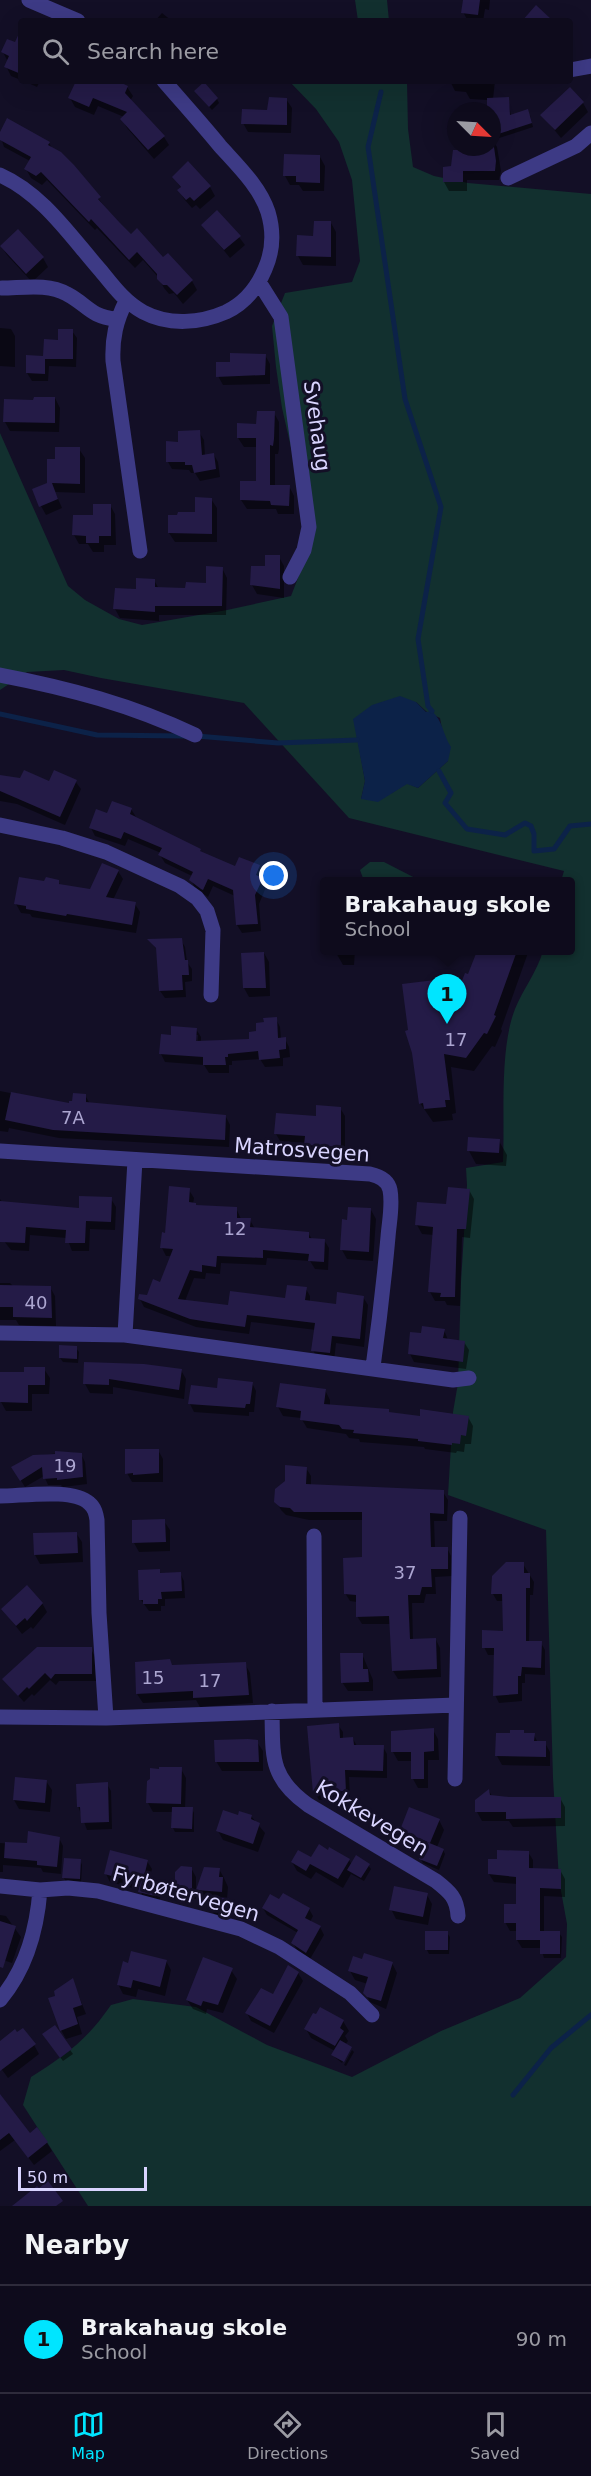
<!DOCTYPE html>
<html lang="en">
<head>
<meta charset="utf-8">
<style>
	body { margin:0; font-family:"DejaVu Sans",sans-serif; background:#171425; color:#f1f3f6 }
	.compass { position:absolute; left:447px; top:102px; width:54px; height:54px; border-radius:50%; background:#0e0b1c; box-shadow:0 6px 24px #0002; rotate:114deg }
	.scale { position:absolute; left:18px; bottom:15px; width:129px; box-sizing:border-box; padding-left:6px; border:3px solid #d9d4ff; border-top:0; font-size:16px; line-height:21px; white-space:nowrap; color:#d9d4ff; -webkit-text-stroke:4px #130f26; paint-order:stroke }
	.you { position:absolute; left:274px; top:876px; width:21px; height:21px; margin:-15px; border:4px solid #fff; border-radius:50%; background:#1a73e8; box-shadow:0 0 0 9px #1a73e833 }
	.badge { display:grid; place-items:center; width:39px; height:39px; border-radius:50%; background:#00e5ff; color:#111; font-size:20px; font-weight:700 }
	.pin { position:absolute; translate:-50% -50px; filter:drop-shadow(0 2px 3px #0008) }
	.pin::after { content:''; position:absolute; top:32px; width:21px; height:18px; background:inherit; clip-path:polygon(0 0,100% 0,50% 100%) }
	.popup { position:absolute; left:320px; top:877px; width:255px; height:78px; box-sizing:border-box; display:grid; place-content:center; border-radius:6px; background:#0e0b1c; filter:drop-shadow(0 2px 4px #0005); font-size:20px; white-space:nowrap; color:#9b9ba3 }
	.popup b { font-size:22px; color:#f1f3f6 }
	.popup::after { content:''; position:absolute; left:50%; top:100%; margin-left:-12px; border:12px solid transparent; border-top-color:#0e0b1c }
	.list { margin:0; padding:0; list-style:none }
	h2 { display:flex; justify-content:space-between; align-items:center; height:78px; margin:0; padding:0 24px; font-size:26px }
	h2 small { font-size:20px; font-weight:400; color:#9b9ba3 }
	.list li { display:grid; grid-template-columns:39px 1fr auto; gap:18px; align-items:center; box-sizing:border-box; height:108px; padding:0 24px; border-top:2px solid #2e2b3b }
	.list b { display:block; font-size:22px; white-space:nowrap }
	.list p { margin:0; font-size:20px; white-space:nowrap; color:#9b9ba3 }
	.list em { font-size:20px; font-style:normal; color:#9b9ba3 }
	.icon { flex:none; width:33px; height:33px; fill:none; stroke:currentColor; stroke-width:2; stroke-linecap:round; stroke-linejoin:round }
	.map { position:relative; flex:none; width:591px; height:2206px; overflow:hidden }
	.search { position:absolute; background:#0e0b1c; box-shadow:0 6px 24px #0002; left:18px; right:18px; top:18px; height:66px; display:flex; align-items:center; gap:15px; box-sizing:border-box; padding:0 21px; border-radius:6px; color:#9b9ba3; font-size:22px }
	.sheet { height:186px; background:#0e0b1c }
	nav { display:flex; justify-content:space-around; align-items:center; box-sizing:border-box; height:84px; border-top:2px solid #2e2b3b; background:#0e0b1c; font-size:16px; color:#9b9ba3 }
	nav a { display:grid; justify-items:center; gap:3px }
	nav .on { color:#00e5ff }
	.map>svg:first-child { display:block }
	.green { fill:#12302f; fill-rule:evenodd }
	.water { fill:#0c2248 }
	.shadow { fill:#0007; fill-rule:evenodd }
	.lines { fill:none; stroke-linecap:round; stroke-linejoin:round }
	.stream { stroke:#0c2248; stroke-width:5 }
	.building { fill:#241b47 }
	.minor { stroke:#3d3a85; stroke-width:15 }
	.labels { text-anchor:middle; stroke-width:6; stroke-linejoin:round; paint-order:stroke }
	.number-label { font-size:18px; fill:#aca6d1 }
	.street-label { font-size:21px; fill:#d9d4ff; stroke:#130f26 }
</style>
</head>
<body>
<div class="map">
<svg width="591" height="2206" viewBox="0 0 591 2206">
	<rect width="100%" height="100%" fill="#130f26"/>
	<path class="green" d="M355 0H387L389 21H358Z
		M289 81H407L408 129 413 167 434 176 468 183 591 194V2206H88L23 2105 31 2077C67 2054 86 2041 111 2005L133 1999 196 2007 267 2045 352 2077 441 2031 520 1998 566 1957 567 1924 559 1880 553 1778 546 1530 448 1495 453 1412 458 1383 461 1282 467 1185 466 1168 503 1162C505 1117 499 1050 515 1009 523 989 537 972 543 951L570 950V882L561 881 564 871 349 818 244 703 101 678 64 670 27 672 0 690V433L68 586 85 600 119 619 142 625 227 610 291 596 305 560 310 531 282 408 276 367 272 326 285 293 352 282 360 261 352 180 339 142 316 109ZM416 702 427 712 440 718 448 761 418 788 407 783 392 793 361 799 365 781 354 719Z
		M370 862H384L421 881H364L360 870Z"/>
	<path class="water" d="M400 696 416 702 426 712 432 711C443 721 443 735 451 747L448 761 418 788 407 784 378 802 361 799 365 781 353 719 372 705Z"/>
	<path class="shadow" d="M465 0H490L489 10 485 9 483 21H468L463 12Z
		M162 13 172 21H155Z
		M21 46V80L11 76 6 66 8 62 3 52Z
		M24 81H47L46 84 40 81 37 87Z
		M78 81H111L127 87 133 96 130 101 164 137 169 145 154 159 127 128 122 119 124 117 98 106 94 115 75 107 70 98Z
		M450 81H495L493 99H508L511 116 530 115 533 127 493 140 497 147 501 171 499 180H467V191H449L444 182 452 167 476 152V147H492V111H489L488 100 470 99 466 92 455 91Z
		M196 92 217 99 219 103 212 110Z
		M286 99 292 108 291 133 248 132 243 123 268 111Z
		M583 103 588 112 561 138 542 115Z
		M0 135 49 143 53 150 73 166 105 207 131 236 163 259 167 255 192 281 197 290 183 304 174 293 169 294 164 288 158 277 143 260 135 268 97 228 95 230 47 180 42 185 31 178 26 169 30 161 4 147Z
		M320 157 325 166 324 191H303L299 185H290L285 176Z
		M173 177 210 187 215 196 200 209 196 205 192 208 184 199 179 190 181 188Z
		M331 223 336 232V266L303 265 298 256Z
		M203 225 239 237 245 245 230 258Z
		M18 231 43 258 48 267 32 282 7 255 1 246Z
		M0 328 11 329 15 336V367L0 366Z
		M72 331 77 338 76 367 49 366 48 381H32L27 373Z
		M265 355 270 364V384L223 385 218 376 231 364Z
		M55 398 60 408 59 432 10 431 5 422 35 401Z
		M274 413 279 422V449L278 454H275V486H289L294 496V514H278L276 509H247L241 500 257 482 258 447H244L238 438Z
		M199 432 204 440 205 456 214 455 218 462 220 477 200 481 195 473H191L189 470 172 469 168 462 179 443Z
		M79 449 85 458V493L55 492 62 508 46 515 41 506 57 460Z
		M211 499 217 508V542H175L169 533Z
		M110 505 115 514 116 545H104V552H93L88 544H79L74 535Z
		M279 557 284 566V598L257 594 252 585Z
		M222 568 227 578 226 615H159V621L120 618 115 609 137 591 154 580 159 589H187L207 584Z
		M0 777 50 783 75 781 81 789 65 825 17 804 0 801Z
		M131 809 136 817 200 851 202 854 236 868 259 867 266 887 259 904 261 931 242 933 237 925 235 896 213 886 208 897 195 888 191 880 192 876 165 863 160 855 161 853 128 839 125 846 95 836 91 828 108 814Z
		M118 871 123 879 113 900 135 904 140 912 136 933 32 917 30 914 21 913 16 904 44 883 58 881 60 885 91 891Z
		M181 940 185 947 187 962 192 969V981L185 982 186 997 165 998 160 991 158 951 150 941Z
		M355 950 354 965H343L335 951Z
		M479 950H529L501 1029 502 1031 495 1047 492 1046 474 1071 451 1067 456 1113 452 1114 453 1120 433 1122 420 1103 435 982 442 995 459 993 469 976Z
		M264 953 269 962 270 996 249 997 244 988 243 954Z
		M276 1019 280 1027 281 1039H285L289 1047 290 1057 283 1058V1066L265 1067 260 1059 232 1061V1065H229V1073H209L204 1065 165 1062 161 1054 172 1036 196 1029 201 1037V1043L251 1040ZM195 1035H198L197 1049H194Z
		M0 1091 71 1105 85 1095 90 1104 226 1117 230 1125 229 1147 59 1138 9 1128 8 1132 0 1131Z
		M340 1108 345 1116V1155L310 1153 306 1143 280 1141 276 1134Z
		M499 1141 507 1155 506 1166 476 1164 469 1151Z
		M189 1190 194 1198 193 1204 196 1206 236 1208 241 1219 250 1220 255 1229 308 1233 312 1239 324 1240 329 1248 328 1270 315 1269 310 1261 267 1258 266 1265 221 1263 220 1274 206 1273 205 1279 194 1278 185 1301 230 1307 286 1300 306 1289 310 1296V1302L337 1306 363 1297 368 1305 364 1347 336 1343 334 1361 317 1358 313 1350 316 1330 251 1322 249 1334 196 1327 144 1307 140 1299 148 1297 161 1284 172 1256H166L162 1248 166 1234Z
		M469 1190 474 1199 470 1238 462 1237 460 1306 447 1305 445 1301H435L430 1292 434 1235 422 1234 417 1225Z
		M0 1199 3 1203 80 1209 111 1199 116 1207 115 1230 90 1229 89 1251H72L67 1238 30 1235 29 1251 11 1250 0 1236Z
		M371 1210 376 1219 373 1261 347 1259 342 1250 349 1221Z
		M0 1283H10L13 1286 50 1287 55 1296 56 1326 19 1325 16 1320H0Z
		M444 1330 448 1340 464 1342 469 1350 466 1369 414 1362 410 1354 423 1335Z
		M76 1348 79 1352 78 1363 63 1362 60 1358Z
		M86 1363 181 1370 186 1379 184 1399 113 1387V1394L90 1393 85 1384Z
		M44 1369 50 1378 49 1394H32V1411H6L1 1402 0 1373 25 1374Z
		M252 1383 256 1391 254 1412H249V1416L194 1412 190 1404 218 1390Z
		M325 1390 330 1400V1406L388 1411 390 1413 421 1417H468L473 1426 471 1444H465L464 1452 457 1451 456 1453 425 1449 424 1447 360 1442 359 1439 349 1438 346 1434 307 1428 301 1418 283 1416 278 1407Z
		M158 1450 163 1459V1482H132L127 1473Z
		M69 1452 81 1454 85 1462 87 1484 63 1487 61 1485H48L44 1476 25 1487 13 1468 33 1456Z
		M306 1468 311 1476V1486L443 1492 448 1500 447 1521H434L435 1548H447L451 1556 452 1576 435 1577 436 1594H426L424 1603H412L413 1641 436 1640 440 1648 441 1677 398 1679 393 1671 391 1624H362L357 1616V1602L350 1601 345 1593 363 1559 364 1520H309L286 1515 281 1510 276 1501Z
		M164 1521 170 1530V1551L139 1552 134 1543Z
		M76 1533 82 1542 83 1562 40 1564 35 1555Z
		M523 1564 534 1582 533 1595H530L529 1643H541L545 1650V1675L525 1674V1683H522V1701L499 1703 495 1695V1655H488L484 1647 504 1632V1601H497L493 1594Z
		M159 1571 161 1574 180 1573 184 1581 185 1598 165 1599V1606H161V1611H149L141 1600Z
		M42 1603 47 1612 33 1629 31 1627 22 1634 3 1610Z
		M91 1649 95 1657 96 1681H59L56 1685 50 1680 34 1696 32 1694 24 1702 4 1680Z
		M362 1654 373 1680V1691H348L342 1682Z
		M245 1664 250 1673 253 1703 200 1707 196 1700 143 1703 137 1694 173 1667Z
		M338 1725 343 1732V1740L353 1739 357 1746 383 1747 387 1754V1778L349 1777 350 1798 319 1800 315 1793Z
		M433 1730 438 1739 439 1760H428V1788H418L413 1779V1761H398L393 1752 392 1733Z
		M525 1735H534L538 1743H545L550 1752V1766L502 1765 497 1756Z
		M257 1742 263 1751V1771H222L216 1761Z
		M181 1769 186 1778 185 1809H192L194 1813V1832H175L173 1828V1812H153L148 1803Z
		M16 1779 46 1781 52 1790 50 1812 19 1809 14 1800Z
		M107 1784 111 1791 112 1829 87 1830 78 1806Z
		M489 1791 492 1796 538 1799 560 1798 565 1807V1826L513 1827 509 1821H482L477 1812Z
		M251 1816 265 1833 258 1852 223 1840 218 1831 239 1817Z
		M439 1820 444 1830 437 1847 443 1850 445 1854 439 1870 423 1863 421 1859 426 1847 407 1839 401 1830Z
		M59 1838 63 1846 61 1874 43 1872 41 1868 3 1865V1872H0V1843L28 1845Z
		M528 1852 533 1860V1870H560L565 1879V1897L544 1896V1933H559L562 1937 561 1958H544L541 1948H522L517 1940V1931H510L505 1922 518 1906 517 1884 494 1882 489 1874 499 1861Z
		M312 1859 349 1860 352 1865H368L371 1869 364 1881 351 1874 343 1888 316 1872 311 1879 297 1871 292 1862Z
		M80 1860 82 1865 81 1883 66 1882 64 1878Z
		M147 1861 152 1869 148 1884 156 1886 161 1894 159 1903 144 1899 140 1890 110 1882 106 1874Z
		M191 1868 196 1877V1899L181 1898 176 1889Z
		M205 1869H219L224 1878 228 1887 227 1899 231 1903 230 1915H215L212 1911 213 1900 202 1899 197 1890Z
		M427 1895 432 1904 428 1925 396 1919 391 1909Z
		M280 1901 309 1909 313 1916 310 1922 320 1927 324 1935 310 1959 297 1950 293 1943 298 1933 267 1915 263 1908Z
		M0 1915 6 1916 21 1937 12 1963 0 1959Z
		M447 1933 450 1937 449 1954H429L427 1950Z
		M166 1961 171 1970 165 1996 138 1989 136 1997 123 1994 118 1984 129 1964Z
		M392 1963 397 1973 386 2009 370 2002 365 1992 368 1984 355 1980 350 1971Z
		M231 1970 237 1979 223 2013 207 2009 206 2014 193 2009 187 2000Z
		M298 1973 303 1981 274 2033 251 2021 247 2013 273 1996Z
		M73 1981 86 2014 77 2017 82 2034 66 2039 61 2030 57 1997Z
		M321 2009 343 2021 349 2031 345 2036 348 2041 345 2045 350 2048 342 2063 332 2055 335 2051 311 2038 306 2029Z
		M54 2027 73 2054 63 2061 46 2039Z
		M0 2042 34 2045 39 2054 8 2078 0 2067Z
		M352 2050 354 2052 346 2066 344 2065Z
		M0 2106 29 2135 47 2143 52 2151 34 2165 15 2140 0 2151Z"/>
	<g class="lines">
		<path class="stream" d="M381 92 368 147 405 399 441 507 418 639 428 706 432 711
			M0 714 97 735 185 736
			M197 736 278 743 357 740
			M439 771 451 793 445 803 467 829 505 835 525 823 531 826 534 834V851L554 849 570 826 591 824
			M513 2095 551 2048 591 2015"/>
	</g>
	<path class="building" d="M463 0H480L478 15 461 13Z
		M536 5 553 21H522Z
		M21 29V74L4 67 9 56 1 52 7 39 15 42Z
		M76 81H117L128 86 125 93 165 136 148 150 120 119 127 112 93 98 89 107 68 98Z
		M204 82 218 98 209 107 194 91Z
		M570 87 584 102 555 130 540 115Z
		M269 97 287 98V125L241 124 242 109 267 110Z
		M509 97 510 115 528 109 532 123 492 136V111H487V98Z
		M7 118 50 142 48 145 61 152 74 165 101 197 98 199 120 223 131 234 137 228 163 257 168 253 193 280 177 295 167 285H163L157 279V274L137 252 129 260 91 219 89 222 41 172 36 176 24 169 31 157 0 140V132Z
		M475 147H494L496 161 495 171H463V182H443V167L451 166 453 150H475Z
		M284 154 320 155V183L296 182V176H283Z
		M188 161 211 186 194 201 190 197 186 200 177 190 181 187 172 177Z
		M217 210 241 236 224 250 201 225Z
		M314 221H331V257L296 256 297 235 313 236Z
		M18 229 44 257 26 274 0 246Z
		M58 329H73V359H45V374L26 373V355L43 356 44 339 58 340Z
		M230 353 266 354 265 375 216 377V362H230Z
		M34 397H55V423L3 422 4 399 33 400Z
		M257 411H275L274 439 273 446 270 445V485H290L289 506 271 505 270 501 240 500V481H256V438H237V423L256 424Z
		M200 430 202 455 214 453 216 469 194 473 192 465H185V462H166V441L178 442V431Z
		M55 447H80V484L52 483 58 499 39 507 32 489 47 483V459H55Z
		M195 497 212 498V534L168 533V515H177L178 512H195Z
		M93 504H111V536H99V543H86V536L72 535 73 515H93Z
		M265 555H280V589L250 585 251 566H265Z
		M206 566 223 567 222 606H155V612L113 609 115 588 136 589V578L155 579V587L185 588 186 582 206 583Z
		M24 770 49 781 54 770 77 780 60 817 0 791V775L20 778Z
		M112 801 132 808 130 814 201 849 200 851 235 866 239 857 260 865 256 875 263 878 255 895 258 924 236 925 233 890 208 879 203 890 201 889 189 880 193 872 158 855 162 848 124 832 121 839 89 828 96 809 107 813Z
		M102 863 119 870 106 897 136 902 132 925 67 914 66 916 26 909V906L14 904 19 877 44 881 46 877 59 880V884L90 889Z
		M182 938 185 960H188L189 975H182L183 990 159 991 156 948 147 939Z
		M477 951H517L494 1015 496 1016 487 1034 484 1033 466 1058 444 1054 450 1100H445L446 1107 424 1109 423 1103 419 1104 412 1053 405 1031 408 1030 402 984 435 980 437 994 458 991 465 973 468 974Z
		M264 952 266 988H243L241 953Z
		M277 1017 278 1038 286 1037V1049L279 1050 280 1058 259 1060 258 1051 228 1054V1057H225L226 1065H203V1057L159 1054 161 1034 171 1035V1026L197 1028 196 1041 249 1039V1032L256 1031V1023L264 1022 263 1018Z
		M11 1092 69 1103V1101H72L73 1093 86 1094V1102L226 1115 225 1140 53 1130 5 1120Z
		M316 1105 341 1107V1147L304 1145 305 1136 274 1134 276 1113 316 1116Z
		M468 1137 500 1139 499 1153 467 1151Z
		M169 1186 190 1188 189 1202 196 1203V1205L237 1207V1218H251L250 1227 309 1232V1238L325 1239 324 1262 308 1261 309 1254 263 1250V1258L217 1256 216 1267 202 1265V1272L190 1270 178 1299 228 1305 230 1291 285 1298 287 1285 307 1287 305 1300 336 1304 337 1292 364 1296 360 1339 332 1336 330 1353 311 1351 315 1323 247 1315 245 1327 209 1322 190 1319 138 1299 139 1294 147 1295 153 1279 160 1282 173 1249 160 1248 162 1232 165 1233Z
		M448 1187 470 1189 466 1229H457L455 1297H440L441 1293 428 1292 433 1227 415 1225 417 1202 446 1204Z
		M79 1196 112 1197 111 1222 86 1221 85 1243H65L66 1230 26 1227 25 1243 0 1242V1201L79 1208Z
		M348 1207 371 1208 369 1252 340 1250 342 1219 347 1220Z
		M0 1285 51 1286 52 1318 13 1317V1307H0Z
		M422 1326 445 1329 443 1338 465 1341 463 1362 408 1354 410 1332 421 1333Z
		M59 1345 77 1346V1359L59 1358Z
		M84 1362 144 1364 182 1369 179 1390 109 1379V1385L83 1384Z
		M24 1367H45V1385H28V1403L0 1402V1372H24Z
		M218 1378 253 1382 250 1404H246L245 1408 188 1404 191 1385 217 1388Z
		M280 1383 326 1389 324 1404 389 1409V1412L420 1416V1409L469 1416 466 1436 461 1435 460 1444 452 1443V1445L418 1441V1439L353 1433 354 1430 342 1429 339 1425 300 1420 301 1411 276 1407Z
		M125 1449H159V1473L133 1475V1473L125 1474Z
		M55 1451 82 1453 83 1477 57 1480V1478L43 1479 42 1467 20 1481 11 1467 33 1455 55 1454Z
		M285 1465 307 1467 306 1484 444 1490V1514L430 1513 431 1547H448V1569H431L432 1587H422L420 1595H408L410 1639 436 1638 437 1669 392 1671 389 1616 356 1617V1595L344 1594 343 1558 362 1557V1512H294L290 1508 280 1507 274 1502 275 1489 285 1481Z
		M165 1519 166 1542 132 1543V1520Z
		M77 1532 78 1553 34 1555 33 1533Z
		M506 1562H524V1573H530V1588H526V1641H542L541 1668 522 1667 521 1676H518V1694L493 1696 494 1648H482V1630L503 1631 502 1594H491L492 1576Z
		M160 1569V1573L181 1572 182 1591 161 1592 162 1599H158V1604H143V1600H139L138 1570Z
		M27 1585 43 1603 27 1621 25 1618 16 1626 1 1609Z
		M37 1647H92V1674H55L51 1679 45 1673 29 1689 27 1687 18 1696 2 1679Z
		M340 1653H363V1669H368L369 1682 341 1683Z
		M170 1659 172 1665 246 1662 249 1695 193 1698V1691L136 1694 135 1662Z
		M339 1723 340 1738 353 1737 354 1745H384L383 1771 345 1770 346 1791 313 1793 307 1726Z
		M434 1728V1751L424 1752V1779H411V1752H391V1731Z
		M510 1730H524V1733H535L534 1741H546V1757L495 1756 496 1733H510Z
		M248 1739 258 1740 259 1762H215L214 1740Z
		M159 1767H182L181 1804 146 1803 147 1781 150 1779V1768L159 1769Z
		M15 1777 47 1780 45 1803 13 1800Z
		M108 1782 109 1822 81 1823 80 1807H77L76 1784Z
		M489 1789 490 1795 509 1797H561V1818L506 1819V1812H475V1800Z
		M172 1807H193L192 1829 171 1828Z
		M409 1807 440 1819 430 1843 400 1830Z
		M223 1810 238 1815 239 1811 252 1815 251 1819 260 1823 253 1844 216 1831Z
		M28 1831 60 1837 57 1867 37 1865V1861L4 1858 5 1842 27 1843Z
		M427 1842 444 1849 437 1866 419 1859Z
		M319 1844 328 1850 329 1847 350 1859 338 1879 310 1864 306 1871 291 1862 298 1850 311 1857Z
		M110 1850 148 1860 143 1881 157 1885 155 1896 138 1892 140 1883 104 1874Z
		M497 1850 529 1851V1868L561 1869V1889L540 1888V1940H516V1923H504V1904H516V1877L488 1874V1859H497Z
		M356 1855 370 1864 361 1878 347 1870Z
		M64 1858 81 1859 80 1879 62 1878Z
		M181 1866 192 1867V1890H175V1872Z
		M204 1867 220 1868 219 1877H223L222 1892 196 1890Z
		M394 1886 428 1893 423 1917 389 1910Z
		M283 1893 310 1908 305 1918 321 1926 306 1953 291 1943 298 1930 262 1908 270 1894 279 1899Z
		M211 1897 229 1898 228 1912 211 1911Z
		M0 1921 16 1926 3 1968 0 1967Z
		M425 1931H448V1950H425Z
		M540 1931H560V1954H540Z
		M131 1951 167 1960 160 1987 133 1980 131 1988 117 1985 123 1961 128 1963Z
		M364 1953 393 1962 381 2001 367 1997 363 1993 368 1977 348 1971 353 1956 362 1959Z
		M203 1957 233 1968 218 2005 203 2001 201 2006 186 2000Z
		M288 1965 299 1972 270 2026 245 2013 261 1988 273 1994Z
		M73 1978 82 2005 73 2008 78 2024 60 2031 48 1998 55 1996 54 1991Z
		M320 2007 344 2020 340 2028 344 2031 335 2046 304 2029 313 2013 316 2014Z
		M55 2025 72 2049 60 2058 42 2034Z
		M23 2028 36 2044 0 2071V2041L15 2029 17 2032Z
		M340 2040 352 2047 344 2062 331 2055Z
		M0 2094 30 2133 37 2127 48 2142 28 2158 9 2133 0 2140Z
		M48 2181 63 2201 56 2206H12L37 2186 39 2188Z"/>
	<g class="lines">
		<path class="minor" d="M29 0 78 21
			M570 70 591 66
			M0 175C43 194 71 237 101 271 114 287 125 302 143 312 169 326 201 323 226 312 245 303 257 288 265 269 273 251 274 232 268 212 260 187 238 166 220 146 202 124 183 103 164 81
			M508 178 576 146 591 133
			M259 282 281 317 309 527 304 550 290 577
			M2 288C22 288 48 283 67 294 88 305 89 316 116 319
			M126 301C116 321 112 338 113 361L140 551
			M0 675C68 688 132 705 195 735
			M0 825 62 838 106 852 180 886 197 898 207 911 213 930 211 995
			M0 1151 370 1174C379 1176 388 1180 390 1190 393 1205 389 1223 388 1237 384 1281 379 1324 373 1367
			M135 1160 125 1335 453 1380 469 1378
			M0 1333 125 1335
			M0 1496C22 1496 73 1488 89 1503 95 1508 96 1514 97 1520L99 1613 106 1718
			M314 1536 315 1709
			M272 1711C273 1756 269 1777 308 1805L436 1881C450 1892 457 1898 458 1916
			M0 1717 106 1718 456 1705
			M455 1779 460 1518
			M0 1886 40 1890 68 1888 98 1891 241 1929 279 1947 350 1993 372 2015
			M0 2000C26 1969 37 1929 40 1890"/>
	</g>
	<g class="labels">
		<g class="number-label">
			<text x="456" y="1046">17</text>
			<text x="73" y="1124">7A</text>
			<text x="235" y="1235">12</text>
			<text x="36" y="1309">40</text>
			<text x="65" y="1472">19</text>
			<text x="405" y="1579">37</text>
			<text x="153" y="1684">15</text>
			<text x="210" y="1687">17</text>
		</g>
		<g class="street-label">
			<text transform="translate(317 426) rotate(82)" y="7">Svehaug</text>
			<text transform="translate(302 1150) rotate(4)" y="7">Matrosvegen</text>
			<text transform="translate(372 1818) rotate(31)" y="7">Kokkevegen</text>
			<text transform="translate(186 1894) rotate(16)" y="7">Fyrbøtervegen</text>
		</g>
	</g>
</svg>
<svg class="compass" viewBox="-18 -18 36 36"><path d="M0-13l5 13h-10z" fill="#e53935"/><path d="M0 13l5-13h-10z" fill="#9b9ba3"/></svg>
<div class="scale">50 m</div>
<div class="you"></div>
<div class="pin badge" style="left:447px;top:1024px">1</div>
<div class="popup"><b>Brakahaug skole</b>School</div>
<div class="search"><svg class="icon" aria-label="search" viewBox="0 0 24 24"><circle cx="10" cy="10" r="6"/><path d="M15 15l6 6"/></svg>Search here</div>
</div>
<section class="sheet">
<h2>Nearby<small></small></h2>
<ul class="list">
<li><span class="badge">1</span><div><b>Brakahaug skole</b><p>School</p></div><em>90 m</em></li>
</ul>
</section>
<nav>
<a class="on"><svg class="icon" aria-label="map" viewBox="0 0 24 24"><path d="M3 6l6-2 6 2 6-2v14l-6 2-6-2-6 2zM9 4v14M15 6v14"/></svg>Map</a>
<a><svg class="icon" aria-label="directions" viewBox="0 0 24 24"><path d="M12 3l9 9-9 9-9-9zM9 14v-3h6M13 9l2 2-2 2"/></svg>Directions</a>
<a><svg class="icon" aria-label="saved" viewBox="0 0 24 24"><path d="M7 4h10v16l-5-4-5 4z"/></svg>Saved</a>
</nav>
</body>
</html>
